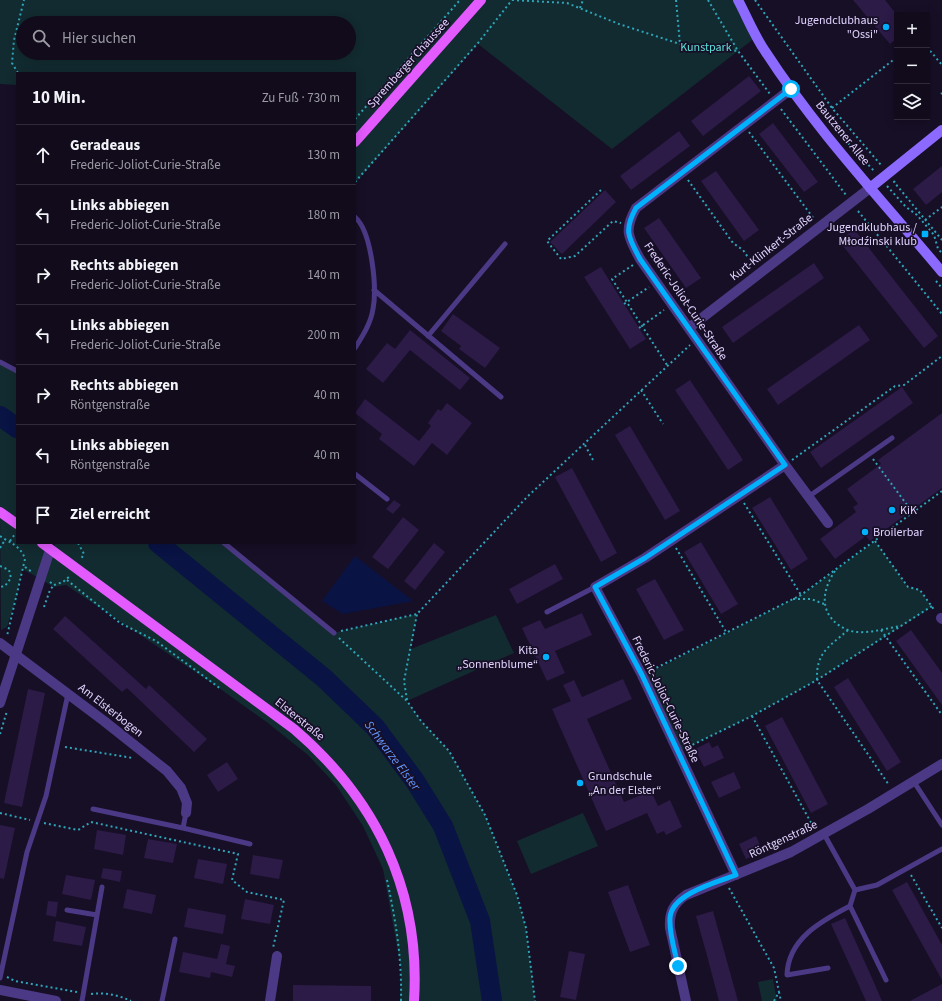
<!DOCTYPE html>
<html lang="de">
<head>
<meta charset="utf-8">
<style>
	body { margin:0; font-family:"Source Sans 3",sans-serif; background:#1e1929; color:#f1f3f6 }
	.controls { position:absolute; right:12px; top:12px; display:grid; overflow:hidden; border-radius:0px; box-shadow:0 2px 10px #0003 }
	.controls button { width:36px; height:36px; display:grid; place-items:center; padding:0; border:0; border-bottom:1px solid #302b3b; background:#110b1c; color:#f1f3f6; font:20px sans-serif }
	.stop { position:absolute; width:12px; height:12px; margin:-9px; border:3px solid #00b1fe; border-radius:50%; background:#fff }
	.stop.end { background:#00b1fe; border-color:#fff; box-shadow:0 1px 4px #0008 }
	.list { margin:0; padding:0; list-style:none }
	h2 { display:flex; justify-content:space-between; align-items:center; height:52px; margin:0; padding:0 16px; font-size:17px }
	h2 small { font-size:13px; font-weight:400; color:#9c9ba3 }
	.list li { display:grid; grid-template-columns:26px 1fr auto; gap:12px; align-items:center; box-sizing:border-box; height:60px; padding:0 16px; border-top:1px solid #302b3b }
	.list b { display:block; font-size:15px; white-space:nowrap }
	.list p { margin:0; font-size:13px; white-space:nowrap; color:#9c9ba3 }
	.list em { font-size:13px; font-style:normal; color:#9c9ba3 }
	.icon { flex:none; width:22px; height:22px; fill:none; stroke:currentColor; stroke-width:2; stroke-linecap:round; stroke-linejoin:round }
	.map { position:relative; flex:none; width:942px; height:1001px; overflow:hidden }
	.search { position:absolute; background:#110b1c; box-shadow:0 2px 10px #0003; left:16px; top:16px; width:340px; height:44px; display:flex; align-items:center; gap:10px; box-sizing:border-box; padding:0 14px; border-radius:22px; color:#9c9ba3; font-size:15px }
	.panel { position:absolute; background:#110b1c; box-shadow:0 2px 10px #0003; left:16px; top:72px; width:340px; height:472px; border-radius:0px }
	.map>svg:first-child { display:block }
	.green { fill:#122b30; fill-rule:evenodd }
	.water { fill:#091344 }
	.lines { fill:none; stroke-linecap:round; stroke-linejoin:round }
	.river { stroke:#091344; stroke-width:20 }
	.building { fill:#2c1a47 }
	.path { stroke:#2ea5b9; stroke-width:2; stroke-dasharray:2 3; stroke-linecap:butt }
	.lane { stroke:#4b3985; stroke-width:5 }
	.street { stroke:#4b3985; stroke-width:10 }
	.secondary { stroke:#8c6aff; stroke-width:10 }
	.primary { stroke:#e35aff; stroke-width:10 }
	.route { stroke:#00b1fe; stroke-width:5 }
	.poi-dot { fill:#00b1fe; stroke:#170f26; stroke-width:1.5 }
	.labels { text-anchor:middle; stroke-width:3.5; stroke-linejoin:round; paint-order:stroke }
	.poi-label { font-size:12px; fill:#e1d3ff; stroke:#170f26; text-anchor:end }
	.park-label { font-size:12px; fill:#5de1db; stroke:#170f26 }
	.street-label { font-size:12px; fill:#e1d3ff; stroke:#170f26 }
	.water-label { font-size:13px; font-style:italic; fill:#6196ff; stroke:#170f26 }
</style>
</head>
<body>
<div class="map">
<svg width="942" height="1001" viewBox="0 0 942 1001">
	<rect width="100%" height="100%" fill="#170f26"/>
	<path class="green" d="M0 0H479L355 140V73H17V85L0 84ZM23 23H349V53H23Z
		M483 0H736L756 37 612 149 478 44 355 183V144Z
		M0 363 17 372V523L0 511Z
		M0 512 17 525V543H41L49 550 39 578 22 569 17 595 7 627 1 630Z
		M875 541 908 587 920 590 932 607 817 680 752 716 678 752 643 676 801 595Z
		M56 543H224L333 633 417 614 411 649 496 615 514 653 407 701 421 721 449 751 485 815 517 895 526 928 535 1001H415L414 950 394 862 325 757 52 549Z
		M51 551 293 730 364 807 406 908 414 1001H400L401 968 383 869 363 826 336 785 308 755 268 723 219 688 66 585 54 587 40 579Z
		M583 813 598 846 531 874 517 841Z
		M773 979 777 1001H762L758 982Z"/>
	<path class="water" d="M355 556 413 601 343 614 322 601Z"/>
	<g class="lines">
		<path class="river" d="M0 416 17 428
			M158 543 324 678 375 727 415 781 443 826 480 921 492 1001"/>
	</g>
	<path class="building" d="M853 0H885L897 15V38L890 44Z
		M749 76 761 91 703 136 691 121Z
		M773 123 818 182 804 192 759 134Z
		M679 131 690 146 631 190 620 176Z
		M942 166V192L926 205 913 189Z
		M716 171 759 230 744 241 701 181Z
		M605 190 616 202 562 254 550 242Z
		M659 218 701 278 686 288 644 228Z
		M854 229 938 336 924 348 839 241Z
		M814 263 824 278 733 343 722 327Z
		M601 267 646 339 630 349 584 277Z
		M453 314 500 348 485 368 459 349 461 346 441 331Z
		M859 325 870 340 778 405 767 389Z
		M410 330 470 378 460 390 410 350 383 383 366 369 387 343 395 349Z
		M690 380 743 460 728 470 675 390Z
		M902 387 913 403 821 468 810 452Z
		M365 399 419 441 431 426 428 423 438 409 441 411 447 403 472 423 447 455 432 443 414 466 379 439 382 434 355 413Z
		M942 413V488L870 541 866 536 835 559 820 539 856 512 853 507 858 504 847 489 881 464 878 460Z
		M630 426 680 511 665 520 615 435Z
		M572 468 617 553 601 562 555 477Z
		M770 497 808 559 791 570 752 508Z
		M394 500 401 505 393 514 386 509Z
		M403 517 419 530 388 569 372 557Z
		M701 542 738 604 721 614 684 552Z
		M434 543 445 552 415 590 404 581Z
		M555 564 563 579 517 604 509 589Z
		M655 579 684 630 664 640 636 589Z
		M582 613 592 635 555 651 565 673 547 681 522 628 540 620 545 629Z
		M65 616 146 689 149 685 207 739 194 752 127 688 122 692 53 629Z
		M911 630 942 673V705L896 641Z
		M848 678 901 762 887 771 834 687Z
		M623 679 632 699 587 719 624 802 651 791 658 806 670 800 682 827 666 835 664 831 657 834 647 813 606 831 552 709 571 701 563 685 574 680 582 697Z
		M28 689 45 693 22 807 4 803Z
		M782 717 828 804 811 813 765 726Z
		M709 742 712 748 718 745 724 758 704 767 695 749Z
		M227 762 238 779 218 792 207 775Z
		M734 772 741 788 719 798 711 782Z
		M0 825 15 828 4 879 0 878Z
		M97 830 126 835 123 855 94 849Z
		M756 836 763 852 746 859 739 844Z
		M148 839 177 844 173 863 144 858Z
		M253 855 283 860 279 879 250 874Z
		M198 859 227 864 223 884 194 878Z
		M103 868 122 871 120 882 101 878Z
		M66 875 95 880 91 900 62 894Z
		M907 882 942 945V980L892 890Z
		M628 885 650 945 630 952 608 892Z
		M127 889 156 895 152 914 123 908Z
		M245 899 274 905 270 924 241 919Z
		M48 901 58 902 56 917 46 915Z
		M188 908 226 915 223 934 184 927Z
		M713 911 738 1001H719L706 952 696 916Z
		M845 918 872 978 882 1001H866L831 924Z
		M56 921 86 927 82 946 53 941Z
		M221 944 230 946 226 964 235 966 232 977 211 972 210 978 179 972 183 952 217 959Z
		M569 951 585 954 576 1000 560 997Z
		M942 984V1001H910Z
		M293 985 371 986V1001H293Z"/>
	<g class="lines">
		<path class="path" d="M512 0 567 3 619 24 680 44 738 51
			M676 0 680 44
			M708 0 738 51 770 94
			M755 0 832 108 881 165
			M580 8 583 0
			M927 47 942 65
			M18 73 12 63 14 40 24 0
			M941 94 942 93
			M832 108 897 57
			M781 109 846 195
			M355 119 460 0
			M749 132 814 219
			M848 143 875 172
			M688 180 733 243 743 250 754 266
			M895 181 894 182 942 240
			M355 182 478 43 512 0
			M887 186 906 207 917 215 934 235 938 249 942 253
			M601 190 547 241 561 259 575 256 613 221 621 223
			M858 211 942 314
			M925 220 942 207
			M633 265 612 279 667 365
			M936 281 942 288
			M624 304 649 287
			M639 328 664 310
			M641 390 663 424
			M585 445 593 460
			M873 459 913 513
			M792 460 895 386 904 385 942 356
			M744 503 801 595
			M0 536C10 543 21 546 25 559L7 636
			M10 541 15 534
			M875 541 908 587 920 590 935 611
			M78 543 84 554 81 559
			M0 548 5 540
			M676 548 726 632
			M0 566 9 570 11 578 5 586 0 587
			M25 567 32 572
			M835 571C822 590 819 612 840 626 845 629 851 632 858 632 872 633 887 628 901 626
			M67 580 120 623 156 641 221 689
			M50 582 54 585 63 582 70 576
			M793 599H811L824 604
			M44 607 50 590 54 585
			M848 630C829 647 816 652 817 680L889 785
			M881 630 942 715
			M341 631 417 614 527 497 690 345
			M339 638 407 701 421 721 449 751 485 815 517 895 526 928 535 1001
			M652 670 801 595 942 491
			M407 700 404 681 417 614
			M752 716 814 828
			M0 734 7 711
			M65 747 133 758
			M688 747 752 716 817 680 932 606
			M0 813 30 820
			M44 823 78 830 91 822 238 854 232 880 247 892 284 900 273 948
			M911 875 942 928
			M387 880C396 922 402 958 401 1001
			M729 888 774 968 779 992
			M7 977 15 981 77 992
			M91 994C105 992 118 995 131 1001
			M774 1001 779 992 781 1001"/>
		<path class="lane" d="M355 217C372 232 377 288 373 309 371 323 362 337 355 348
			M374 290 501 397
			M428 336 505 244
			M0 362 17 371
			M355 474 387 499
			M808 497 892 438
			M224 543 334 633
			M547 612 595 587
			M914 782 942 825
			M93 809 183 828 186 813
			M183 828 250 844
			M824 834 855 890 850 906C821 921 788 939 787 975L828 968
			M855 890 877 885 942 849
			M850 906 886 980
			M67 910 97 915
			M0 978 27 852 46 796 68 694
			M82 1001 102 887
			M162 1001 175 939"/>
		<path class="street" d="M689 328 870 188
			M785 465 828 523
			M941 618 942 619
			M0 643 104 721 167 771 181 788 187 803 186 813
			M0 703 50 550
			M736 875 642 675 595 587 645 558 785 465 640 259C629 238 623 231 636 208L791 89
			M0 990 56 1001
			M270 1001 277 956
			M686 1001 670 928C669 913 673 904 686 895L791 852 868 809 942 764"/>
		<path class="secondary" d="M738 0C747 17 754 35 765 51 816 130 882 200 942 272
			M870 188 942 130"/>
		<path class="primary" d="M355 142 481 0
			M0 512 17 524
			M42 543 294 729C376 799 421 891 414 1001"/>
	</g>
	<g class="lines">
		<path class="route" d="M678 966C675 951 669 934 670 918 671 894 717 882 736 875L642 675 595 587 645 558 785 465 640 259C629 238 623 231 636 208L791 89"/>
	</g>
	<g class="poi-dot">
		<circle cx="886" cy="27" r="4"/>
		<rect x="921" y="230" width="8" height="8" rx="2"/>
		<circle cx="892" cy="510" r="4"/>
		<circle cx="865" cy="532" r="4"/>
		<circle cx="546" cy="657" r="4"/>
		<circle cx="580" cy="783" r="4"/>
	</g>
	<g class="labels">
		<g class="poi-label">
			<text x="878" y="24">Jugendclubhaus<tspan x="878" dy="14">"Ossi"</tspan></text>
			<text x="917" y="231">Jugendklubhaus /<tspan x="917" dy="14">Młodźinski klub</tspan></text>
			<text x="900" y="514" text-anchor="start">KiK</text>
			<text x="873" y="536" text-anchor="start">Broilerbar</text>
			<text x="538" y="654">Kita<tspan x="538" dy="14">„Sonnenblume“</tspan></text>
			<text x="588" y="780" text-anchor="start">Grundschule<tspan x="588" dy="14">„An der Elster“</tspan></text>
		</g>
		<g class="park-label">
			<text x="706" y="51">Kunstpark</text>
		</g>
		<g class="street-label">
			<text transform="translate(408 63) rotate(-48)" y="4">Spremberger Chaussee</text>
			<text transform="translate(843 133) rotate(51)" y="4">Bautzener Allee</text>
			<text transform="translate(771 247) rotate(-38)" y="4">Kurt-Klinkert-Straße</text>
			<text transform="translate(686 301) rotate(56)" y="4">Frederic-Joliot-Curie-Straße</text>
			<text transform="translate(666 699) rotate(64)" y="4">Frederic-Joliot-Curie-Straße</text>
			<text transform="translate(111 710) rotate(38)" y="4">Am Elsterbogen</text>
			<text transform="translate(300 719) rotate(39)" y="4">Elsterstraße</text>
			<text transform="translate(783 839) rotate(-25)" y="4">Röntgenstraße</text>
		</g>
		<g class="water-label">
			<text transform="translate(393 755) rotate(53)" y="5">Schwarze Elster</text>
		</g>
	</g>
</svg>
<div class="controls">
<button>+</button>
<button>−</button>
<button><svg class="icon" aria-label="layers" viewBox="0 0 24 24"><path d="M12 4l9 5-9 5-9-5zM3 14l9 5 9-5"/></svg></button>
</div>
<div class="stop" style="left:791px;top:89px"></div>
<div class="stop end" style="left:678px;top:966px"></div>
<div class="search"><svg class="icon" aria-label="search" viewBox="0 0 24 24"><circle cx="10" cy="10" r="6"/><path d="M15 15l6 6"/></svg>Hier suchen</div>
<section class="panel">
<h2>10 Min.<small>Zu Fuß · 730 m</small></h2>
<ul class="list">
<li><svg class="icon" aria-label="ahead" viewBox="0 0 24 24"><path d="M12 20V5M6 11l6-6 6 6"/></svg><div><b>Geradeaus</b><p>Frederic-Joliot-Curie-Straße</p></div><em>130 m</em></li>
<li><svg class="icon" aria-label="left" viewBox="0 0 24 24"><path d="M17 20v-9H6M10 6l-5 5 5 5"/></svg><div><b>Links abbiegen</b><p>Frederic-Joliot-Curie-Straße</p></div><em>180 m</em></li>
<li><svg class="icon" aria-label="right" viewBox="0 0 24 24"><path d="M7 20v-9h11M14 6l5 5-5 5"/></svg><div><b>Rechts abbiegen</b><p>Frederic-Joliot-Curie-Straße</p></div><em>140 m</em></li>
<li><svg class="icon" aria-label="left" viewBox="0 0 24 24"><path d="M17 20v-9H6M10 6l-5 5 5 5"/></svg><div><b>Links abbiegen</b><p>Frederic-Joliot-Curie-Straße</p></div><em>200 m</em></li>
<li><svg class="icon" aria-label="right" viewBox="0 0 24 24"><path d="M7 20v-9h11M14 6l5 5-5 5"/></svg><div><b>Rechts abbiegen</b><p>Röntgenstraße</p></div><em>40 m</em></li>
<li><svg class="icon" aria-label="left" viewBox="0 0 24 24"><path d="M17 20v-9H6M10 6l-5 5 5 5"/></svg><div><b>Links abbiegen</b><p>Röntgenstraße</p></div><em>40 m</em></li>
<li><svg class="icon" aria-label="arrive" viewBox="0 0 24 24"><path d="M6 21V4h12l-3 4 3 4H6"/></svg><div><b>Ziel erreicht</b></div></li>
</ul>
</section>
</div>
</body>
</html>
